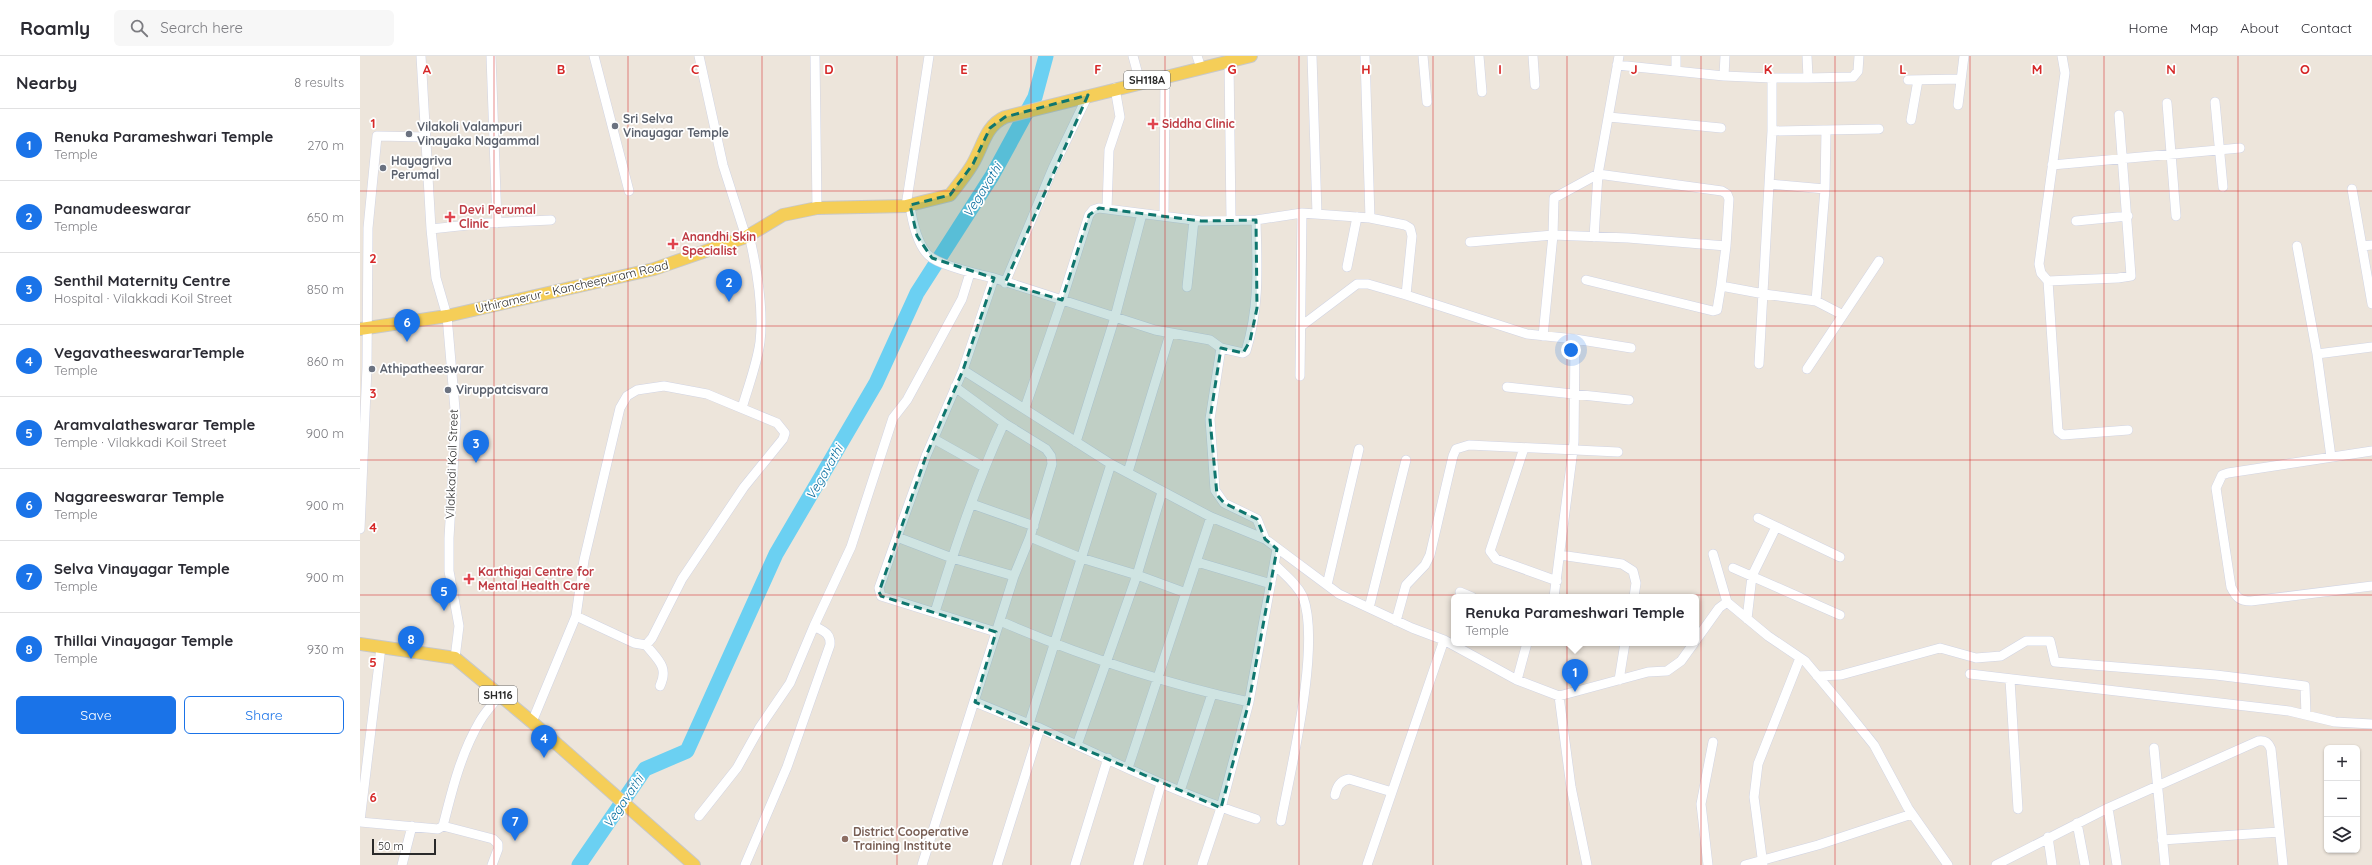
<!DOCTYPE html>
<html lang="en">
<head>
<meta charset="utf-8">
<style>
	body { margin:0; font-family:Quicksand,sans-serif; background:#f7f7f7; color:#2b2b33 }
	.controls { position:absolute; right:12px; bottom:12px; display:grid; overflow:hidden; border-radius:6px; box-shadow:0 1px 3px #0004 }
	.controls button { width:36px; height:36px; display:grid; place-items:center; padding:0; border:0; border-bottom:1px solid #e1e1e2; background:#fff; color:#2b2b33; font:20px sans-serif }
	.scale { position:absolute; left:12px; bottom:10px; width:64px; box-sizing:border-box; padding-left:4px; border:2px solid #2a2a2a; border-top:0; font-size:11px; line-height:14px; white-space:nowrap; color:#2a2a2a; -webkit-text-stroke:3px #fff; paint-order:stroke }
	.you { position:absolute; left:1211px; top:294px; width:14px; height:14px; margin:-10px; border:3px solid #fff; border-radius:50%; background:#1a73e8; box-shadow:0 0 0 6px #1a73e833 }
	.badge { display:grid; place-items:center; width:26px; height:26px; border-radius:50%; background:#1a73e8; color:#fff; font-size:13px; font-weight:700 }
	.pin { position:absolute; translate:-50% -33px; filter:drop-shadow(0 1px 2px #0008) }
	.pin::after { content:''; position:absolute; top:21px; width:14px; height:12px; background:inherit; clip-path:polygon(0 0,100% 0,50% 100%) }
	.popup { position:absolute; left:1091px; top:538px; width:248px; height:52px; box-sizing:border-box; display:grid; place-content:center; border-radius:6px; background:#fff; filter:drop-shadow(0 1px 3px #0005); font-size:13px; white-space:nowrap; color:#7c7c81 }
	.popup b { font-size:15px; color:#2b2b33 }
	.popup::after { content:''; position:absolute; left:50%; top:100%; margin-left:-8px; border:8px solid transparent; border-top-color:#fff }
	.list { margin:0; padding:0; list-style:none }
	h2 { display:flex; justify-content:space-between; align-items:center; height:52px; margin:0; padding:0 16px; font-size:17px }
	h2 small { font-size:13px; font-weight:400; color:#7c7c81 }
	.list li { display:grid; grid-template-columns:26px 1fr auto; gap:12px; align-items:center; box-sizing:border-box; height:72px; padding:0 16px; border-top:1px solid #e1e1e2 }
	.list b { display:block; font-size:15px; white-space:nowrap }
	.list p { margin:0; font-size:13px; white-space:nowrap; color:#7c7c81 }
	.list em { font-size:13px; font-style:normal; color:#7c7c81 }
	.actions { display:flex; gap:8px; padding:12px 16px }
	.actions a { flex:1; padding:9px 0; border:1px solid #1a73e8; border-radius:6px; text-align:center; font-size:14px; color:#1a73e8 }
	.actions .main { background:#1a73e8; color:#fff }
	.icon { flex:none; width:22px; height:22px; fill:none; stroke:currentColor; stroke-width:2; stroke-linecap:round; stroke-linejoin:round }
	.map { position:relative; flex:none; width:2012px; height:809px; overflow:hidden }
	header { display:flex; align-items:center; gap:24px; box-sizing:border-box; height:56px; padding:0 20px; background:#fff; border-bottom:1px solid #e1e1e2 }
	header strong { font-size:19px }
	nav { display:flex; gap:22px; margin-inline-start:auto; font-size:14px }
	.search { width:280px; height:36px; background:#f7f7f7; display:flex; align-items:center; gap:10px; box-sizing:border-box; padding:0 14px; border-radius:6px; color:#7c7c81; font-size:15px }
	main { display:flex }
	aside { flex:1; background:#fff }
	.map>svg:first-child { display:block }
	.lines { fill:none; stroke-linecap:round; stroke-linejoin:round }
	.river { stroke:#6bd0f2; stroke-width:15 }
	.minor-casing { stroke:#d1d4e3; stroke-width:10 }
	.major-casing { stroke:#c8c8c8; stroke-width:14 }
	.minor { stroke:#fff; stroke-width:9 }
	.major { stroke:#f5ce58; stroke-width:12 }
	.marked { fill:#0f766e; fill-opacity:0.2; stroke:#0f766e; stroke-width:3; stroke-dasharray:8 5; stroke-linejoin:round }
	.grid { fill:none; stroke:#d62828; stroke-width:1; stroke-opacity:0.55 }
	.health-dot { fill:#e0444e; stroke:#fff; stroke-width:1.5 }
	.worship-dot { fill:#6b7280; stroke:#fff; stroke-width:1.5 }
	.education-dot { fill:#8d6e63; stroke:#fff; stroke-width:1.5 }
	.labels { text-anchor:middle; stroke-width:3.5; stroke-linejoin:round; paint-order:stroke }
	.shield { fill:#fff; stroke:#6a6a6a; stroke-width:1 }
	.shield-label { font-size:11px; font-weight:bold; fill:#2a2a2a }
	.worship-label { font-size:12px; font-weight:bold; fill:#5b616d; stroke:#fff; text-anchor:start }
	.health-label { font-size:12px; font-weight:bold; fill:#be3a42; stroke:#fff; text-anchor:start }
	.street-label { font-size:12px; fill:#2a2a2a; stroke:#fff }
	.education-label { font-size:12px; font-weight:bold; fill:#785e54; stroke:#fff; text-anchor:start }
	.water-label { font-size:13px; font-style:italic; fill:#096e9f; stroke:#fff }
	.grid-label { font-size:13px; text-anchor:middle; font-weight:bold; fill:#d62828; stroke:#fff; stroke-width:3.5; stroke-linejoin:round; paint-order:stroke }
</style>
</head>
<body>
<header>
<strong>Roamly</strong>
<div class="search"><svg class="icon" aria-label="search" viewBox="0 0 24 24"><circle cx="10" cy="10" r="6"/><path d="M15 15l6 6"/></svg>Search here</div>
<nav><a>Home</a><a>Map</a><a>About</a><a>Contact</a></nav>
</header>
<main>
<aside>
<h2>Nearby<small>8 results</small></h2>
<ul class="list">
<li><span class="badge">1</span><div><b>Renuka Parameshwari Temple</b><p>Temple</p></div><em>270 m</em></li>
<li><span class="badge">2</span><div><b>Panamudeeswarar</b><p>Temple</p></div><em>650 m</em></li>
<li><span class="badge">3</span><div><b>Senthil Maternity Centre</b><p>Hospital · Vilakkadi Koil Street</p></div><em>850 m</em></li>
<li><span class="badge">4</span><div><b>VegavatheeswararTemple</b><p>Temple</p></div><em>860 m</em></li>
<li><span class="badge">5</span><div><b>Aramvalatheswarar Temple</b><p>Temple · Vilakkadi Koil Street</p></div><em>900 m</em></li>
<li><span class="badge">6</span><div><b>Nagareeswarar Temple</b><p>Temple</p></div><em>900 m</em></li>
<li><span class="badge">7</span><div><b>Selva Vinayagar Temple</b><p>Temple</p></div><em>900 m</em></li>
<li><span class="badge">8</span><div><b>Thillai Vinayagar Temple</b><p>Temple</p></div><em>930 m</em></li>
</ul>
<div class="actions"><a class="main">Save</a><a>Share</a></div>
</aside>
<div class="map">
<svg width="2012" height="809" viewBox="0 0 2012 809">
	<rect width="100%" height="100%" fill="#ede5db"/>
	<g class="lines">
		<path class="river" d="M219 809 285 713 327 695 416 498 516 327 557 237 632 120 675 41 686 0"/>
		<g class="minor-casing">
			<path id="minor" d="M61 0 71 173 76 222 87 260 96 365 89 482V515L99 570 95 602
				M131 0 137 167
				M234 0 269 135
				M339 0 363 109 386 181
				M455 0 457 152
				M773 0 780 26
				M837 0 841 12
				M952 0 957 158
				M1063 0 1067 46
				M1119 0 1122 36
				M1173 0 1175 29
				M1702 0 1705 17 1679 208 1681 217 1688 225 1698 375 1703 379 1768 374
				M869 5 871 164
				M1257 9 1364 20 1412 22
				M1316 14V0
				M1364 20 1365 0
				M1448 22 1493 21 1498 15 1499 0
				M1548 24 1601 23
				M1855 46 1863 131
				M1807 47 1816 160
				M1598 49 1604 0
				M1249 61 1361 72
				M1551 64 1558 24
				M1466 74 1519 73
				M1692 109 1880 92
				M1410 128 1465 133
				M1992 133 2012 248
				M550 149C552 165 558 193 572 202 584 210 620 219 634 222L795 274 850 284 861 292 850 363 855 434 864 447 897 463 905 483
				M546 150 569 0
				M747 153 749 94 760 61 755 32
				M804 160 805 20
				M1010 162 1045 169 1050 172 1052 180 1046 239 1167 278 1215 283 1214 386 1194 541
				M1716 165 1768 160
				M71 173 127 167 191 164
				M1234 181 1238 118 1362 135 1367 138 1369 143 1366 190
				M1110 186 1193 179 1268 182 1366 190 1361 230 1404 238 1456 245 1465 133 1466 74 1412 75V22H1448L1447 0
				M1937 190 1957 298 2012 291
				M2002 190 2012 189
				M987 211 997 161
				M1226 224 1353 255 1357 254 1361 230
				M1688 225 1758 222 1771 220 1759 59
				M645 227 693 112 728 39
				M827 231 834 164
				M1456 245 1483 259
				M940 271 997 228H1008L1046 239
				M1183 280 1193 179 1194 142 1238 118 1259 0
				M1215 283 1271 292
				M861 292 883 297 886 295C900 250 897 209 896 164
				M1957 298 1971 401
				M1399 308 1412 75
				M1447 313 1519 205
				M603 314 634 222
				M940 320 942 157
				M1147 331 1269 344
				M382 352C388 331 397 308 400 286 404 251 397 213 389 179
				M665 352 702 244 729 159 733 154 739 152 841 165 896 164 942 157 1010 162 1005 0
				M574 383 624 411
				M716 386 755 261 782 158
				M1164 392 1130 495 1136 503 1197 525
				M2012 395 1868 417 1862 419 1856 432 1871 531C1876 541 1879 545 1891 545L2012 530
				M768 416 810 278
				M612 448 674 470
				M1398 462 1480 501
				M0 473 7 311 8 172 17 80 64 81
				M537 481 519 532 521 540 636 576
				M670 481 721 502 777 519 826 537
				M1353 498 1367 546
				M1200 499 1262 508 1273 515 1276 527 1274 541
				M837 506 911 528
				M915 509C925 519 937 528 943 541 961 589 931 712 921 765
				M1373 512 1480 559
				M654 520 592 502 537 481 566 400 603 314 751 408 851 461 905 483 979 538 1052 572 1084 584 1157 624 1167 587
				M967 529 999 393
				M1100 536 1112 541
				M1009 552 1046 404
				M575 556C595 492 616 428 644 367
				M1387 563 1392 520 1416 471
				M640 565C721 600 803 627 889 646L861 752 842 809
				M1036 565 1046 529 1065 509 1070 499 1093 400 1096 393 1109 389 1258 396
				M1336 584 1359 552 1367 546 1408 580 1445 605 1481 648 1514 689 1548 752 1588 809
				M286 589C298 604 309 611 300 630
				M1610 618 1929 655 1975 666 2012 668
				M1457 620 1481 619 1580 592 1616 602 1641 600 1666 585H1690L1695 606 1856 619 1945 630 1946 659
				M1157 624 1199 640 1211 731 1227 809
				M1259 624 1265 587
				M1650 624 1658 753
				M1199 640 1288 616 1307 615 1321 605 1334 587
				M615 646 669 668
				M889 646 917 493
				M172 666 216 560 224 504 260 352 267 340 277 334 304 330 347 338 417 367 425 377 423 383 384 431 322 523 292 582 286 589 274 587 216 560
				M680 672C751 705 821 739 896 763
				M717 689 777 519 802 436
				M1794 692 1805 809
				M768 712 851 461
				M820 735 852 638
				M975 739C977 730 980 725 989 723L1032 736
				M1748 752 1757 809
				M339 760 377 712 400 671 430 627 454 570
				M0 765 21 591
				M0 766 78 773 83 770C92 734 101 697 120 665 125 656 133 648 139 640
				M1717 767 1725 809
				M83 770 133 783 138 788V793L132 809
				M1688 781 1692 809
				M1802 784 1919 776
				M42 809 52 770
				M385 809 427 711 470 589C471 577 463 575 454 570L491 491 533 362 547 344 602 243 610 217
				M562 809 654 520 670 481 692 408 691 400 686 393 644 367 595 331
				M637 809 680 672 669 668 751 408
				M715 809 748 702
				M778 809 801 728
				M1007 809 1084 584
				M1348 809 1341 748 1353 686
				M1385 809 1458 789 1552 758
				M1403 809 1394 741 1398 708 1440 602
				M1636 809 1748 752 1898 685C1905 684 1908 686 1911 693L1923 809"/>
		</g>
		<g class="major-casing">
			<path id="major" d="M0 273 87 260 294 213 386 181 423 159 457 152 546 150 590 139C598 129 606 119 612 109 623 91 625 70 645 61L891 0
				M0 588 95 602 172 666 334 809"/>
		</g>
		<use href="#minor" class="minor"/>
		<use href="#major" class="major"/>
	</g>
	<path class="marked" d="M728 39 645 227 702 244 729 159 739 152 841 165 896 164 897 252 890 285 883 297 861 292 850 363 857 439 864 447 897 463 905 483 917 493 889 646 861 752 615 646 636 576 521 540 519 536 566 400 603 314 634 222 572 202 557 180 550 149 590 139 613 108 630 72 645 61Z"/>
	<path class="grid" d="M134 0V809M268 0V809M402 0V809M537 0V809M671 0V809M805 0V809M939 0V809M1073 0V809M1207 0V809M1341 0V809M1475 0V809M1610 0V809M1744 0V809M1878 0V809M0 135H2012M0 270H2012M0 404H2012M0 539H2012M0 674H2012"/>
	<g class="health-dot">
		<path d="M791 62h4v4h4v4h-4v4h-4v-4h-4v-4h4z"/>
		<path d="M88 155h4v4h4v4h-4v4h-4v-4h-4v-4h4z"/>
		<path d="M311 182h4v4h4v4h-4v4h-4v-4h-4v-4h4z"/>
		<path d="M107 517h4v4h4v4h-4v4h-4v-4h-4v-4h4z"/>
	</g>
	<g class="worship-dot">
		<circle cx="255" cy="70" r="4"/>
		<circle cx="49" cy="78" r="4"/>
		<circle cx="23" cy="112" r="4"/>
		<circle cx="12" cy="313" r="4"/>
		<circle cx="88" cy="334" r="4"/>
	</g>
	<circle class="education-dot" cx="485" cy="783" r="4"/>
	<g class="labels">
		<g class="shield">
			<rect x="764" y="15" width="46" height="18" rx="3"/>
			<rect x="119" y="630" width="38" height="18" rx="3"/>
		</g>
		<g class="shield-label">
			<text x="787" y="28">SH118A</text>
			<text x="138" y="643">SH116</text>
		</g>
		<g class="worship-label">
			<text x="263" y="67">Sri Selva<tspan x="263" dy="14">Vinayagar Temple</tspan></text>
			<text x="57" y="75">Vilakoli Valampuri<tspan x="57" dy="14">Vinayaka Nagammal</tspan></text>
			<text x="31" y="109">Hayagriva<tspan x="31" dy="14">Perumal</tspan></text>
			<text x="20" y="317">Athipatheeswarar</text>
			<text x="96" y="338">Viruppatcisvara</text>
		</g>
		<g class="health-label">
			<text x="802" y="72">Siddha Clinic</text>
			<text x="99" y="158">Devi Perumal<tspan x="99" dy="14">Clinic</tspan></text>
			<text x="322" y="185">Anandhi Skin<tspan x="322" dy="14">Specialist</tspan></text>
			<text x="118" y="520">Karthigai Centre for<tspan x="118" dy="14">Mental Health Care</tspan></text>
		</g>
		<g class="street-label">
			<text transform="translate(212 231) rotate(-13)" y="4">Uthiramerur - Kancheepuram Road</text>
			<text transform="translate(92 408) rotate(-88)" y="4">Vilakkadi Koil Street</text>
		</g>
		<g class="education-label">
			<text x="493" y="780">District Cooperative<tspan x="493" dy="14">Training Institute</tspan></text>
		</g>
		<g class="water-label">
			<text transform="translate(622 134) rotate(-58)" y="5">Vegavathi</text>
			<text transform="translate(464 416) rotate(-60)" y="5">Vegavathi</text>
			<text transform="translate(263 745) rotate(-56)" y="5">Vegavathi</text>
		</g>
	</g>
	<g class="grid-label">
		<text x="67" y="18">A</text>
		<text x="201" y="18">B</text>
		<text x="335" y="18">C</text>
		<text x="469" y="18">D</text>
		<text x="604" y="18">E</text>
		<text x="738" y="18">F</text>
		<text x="872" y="18">G</text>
		<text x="1006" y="18">H</text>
		<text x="1140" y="18">I</text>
		<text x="1274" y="18">J</text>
		<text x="1408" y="18">K</text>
		<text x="1543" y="18">L</text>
		<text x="1677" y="18">M</text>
		<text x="1811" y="18">N</text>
		<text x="1945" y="18">O</text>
		<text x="13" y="72">1</text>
		<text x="13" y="207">2</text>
		<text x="13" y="342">3</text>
		<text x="13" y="476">4</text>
		<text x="13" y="611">5</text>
		<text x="13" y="746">6</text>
	</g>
</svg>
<div class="controls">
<button>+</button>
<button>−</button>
<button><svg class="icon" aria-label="layers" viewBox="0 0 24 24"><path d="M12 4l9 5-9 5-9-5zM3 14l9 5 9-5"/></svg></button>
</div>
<div class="scale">50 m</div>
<div class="you"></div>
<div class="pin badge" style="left:1215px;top:636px">1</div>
<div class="popup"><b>Renuka Parameshwari Temple</b>Temple</div>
<div class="pin badge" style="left:369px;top:246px">2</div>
<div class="pin badge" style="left:116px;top:407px">3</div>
<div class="pin badge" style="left:184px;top:702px">4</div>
<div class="pin badge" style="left:84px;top:555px">5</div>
<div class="pin badge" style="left:47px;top:286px">6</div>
<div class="pin badge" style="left:155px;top:785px">7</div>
<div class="pin badge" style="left:51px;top:603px">8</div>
</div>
</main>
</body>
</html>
